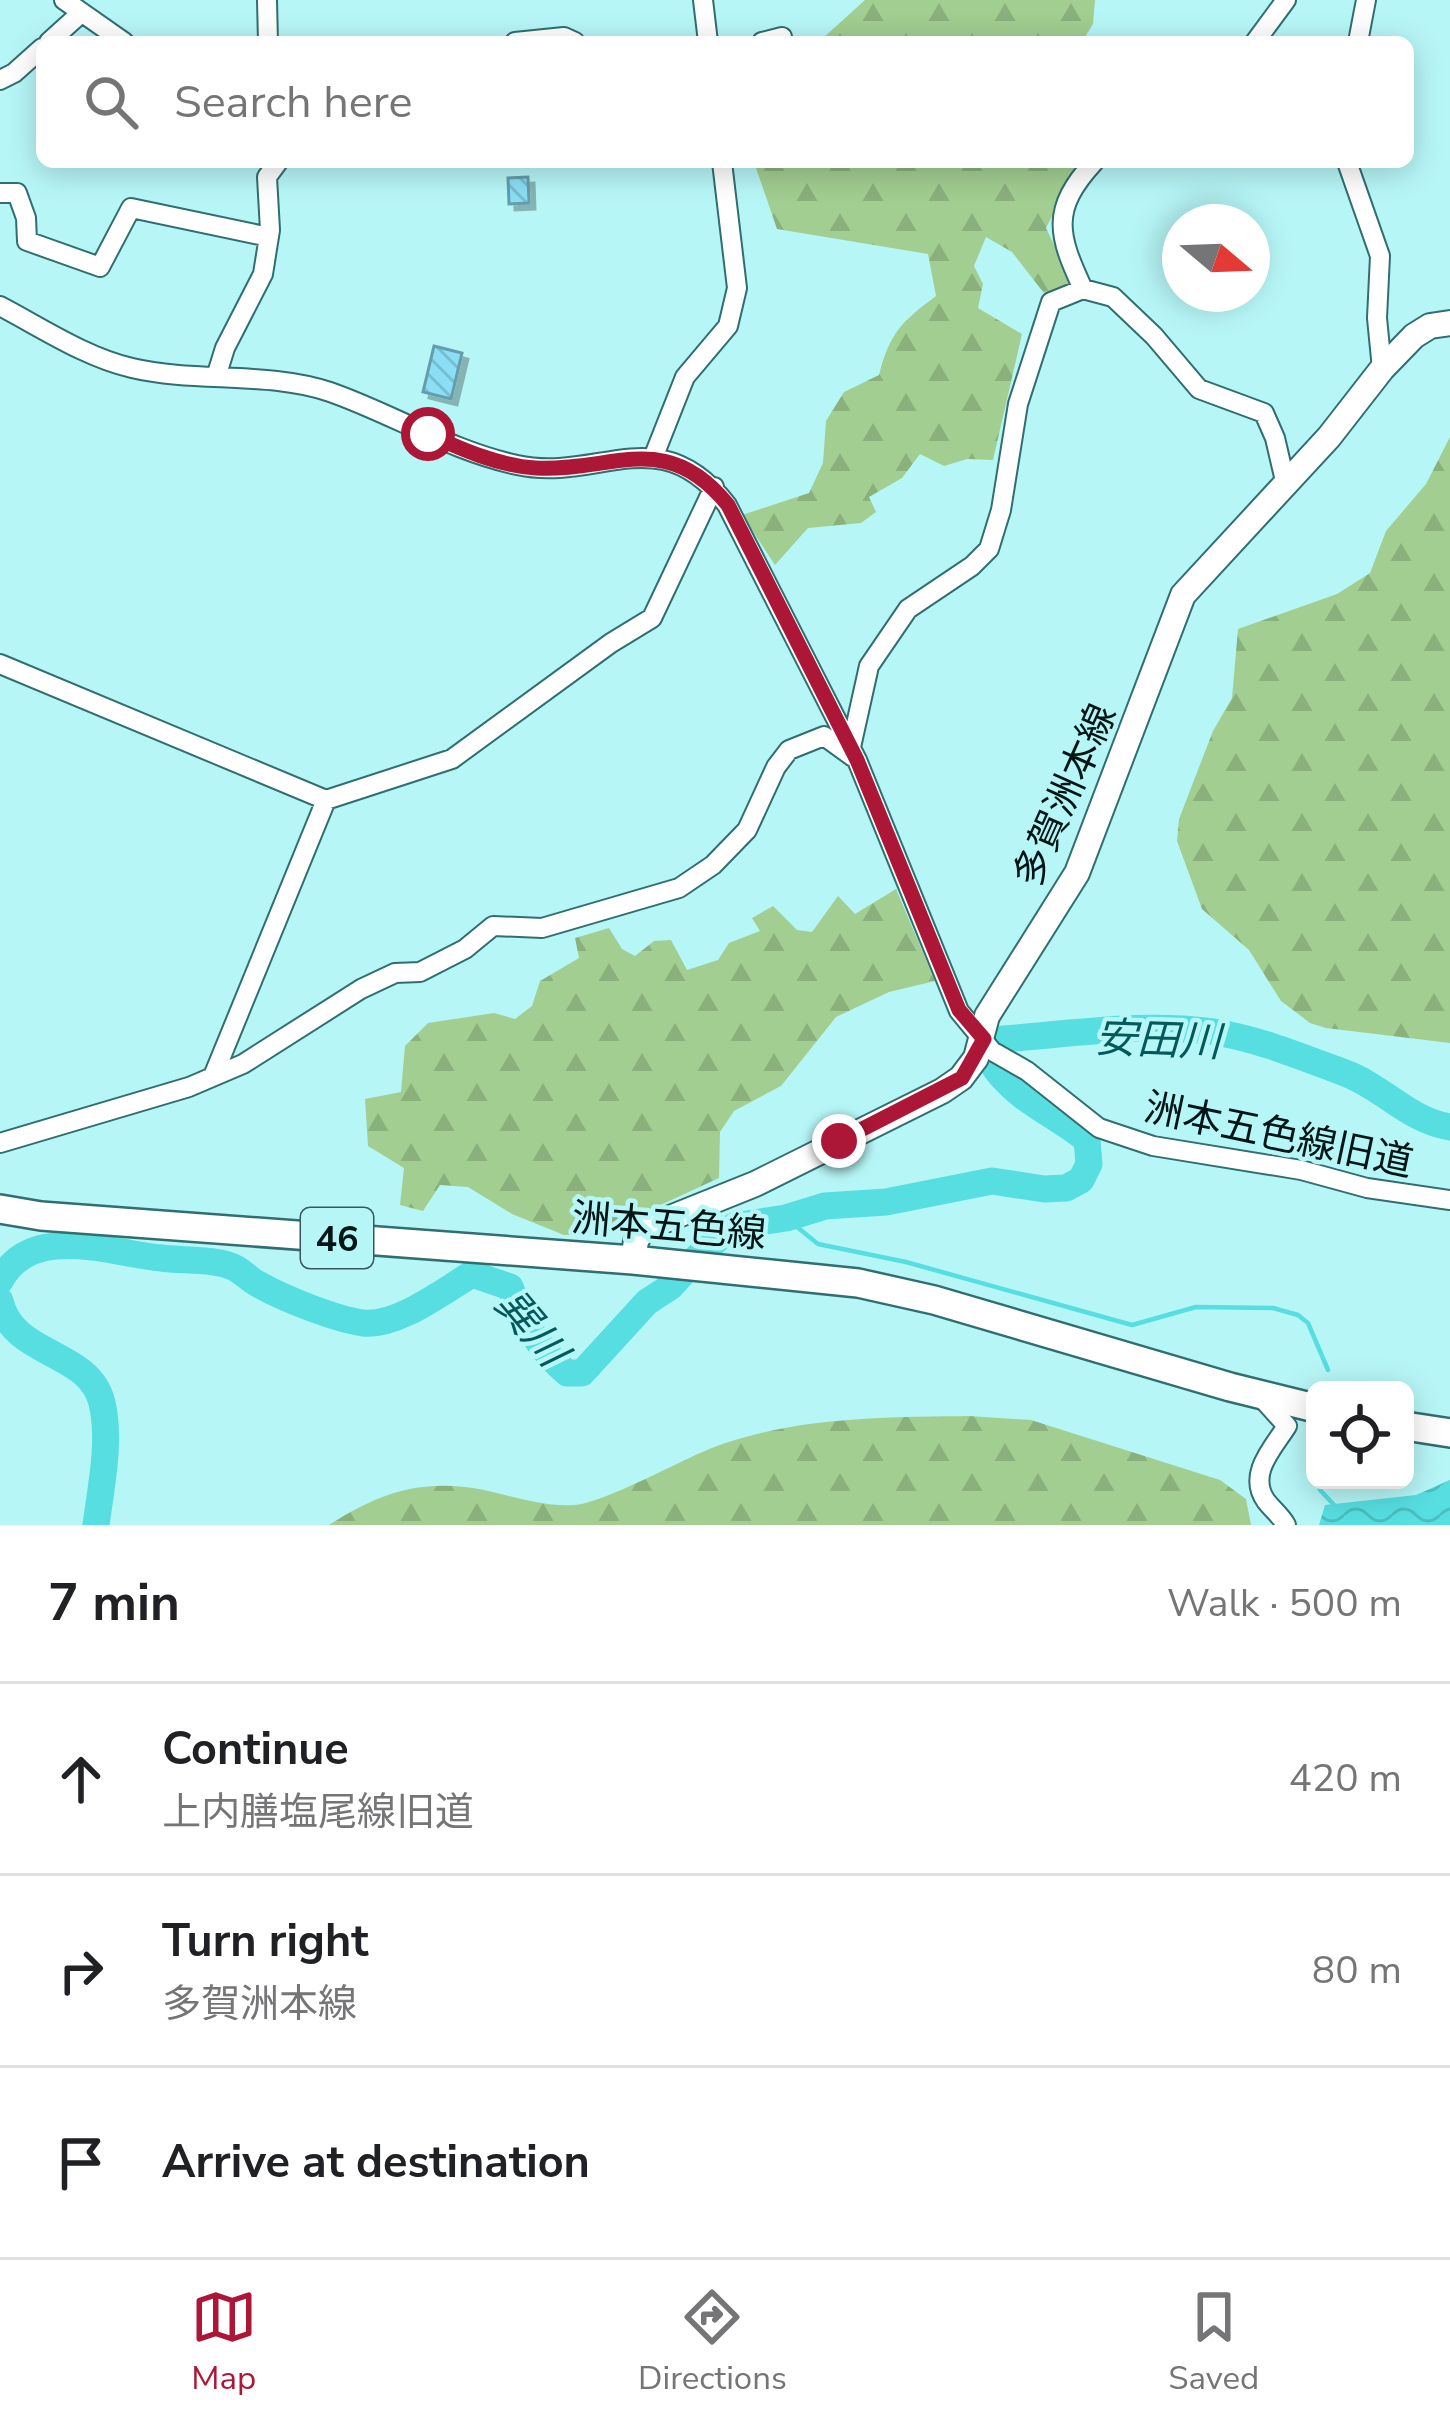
<!DOCTYPE html>
<html lang="en">
<head>
<meta charset="utf-8">
<style>
	body { margin:0; font-family:"Nunito Sans","Noto Sans JP",sans-serif; background:#f2f2f2; color:#202124 }
	.controls { position:absolute; right:36px; bottom:36px; display:grid; overflow:hidden; border-radius:18px; box-shadow:0 6px 30px #0003 }
	.controls button { width:108px; height:108px; display:grid; place-items:center; padding:0; border:0; border-bottom:3px solid #e0e0e0; background:#fff; color:#202124; font:60px sans-serif }
	.compass { position:absolute; left:1162px; top:204px; width:108px; height:108px; border-radius:50%; background:#fff; box-shadow:0 6px 30px #0003; rotate:109deg }
	.stop { position:absolute; width:36px; height:36px; margin:-27px; border:9px solid #ad1737; border-radius:50%; background:#fff }
	.stop.end { background:#ad1737; border-color:#fff; box-shadow:0 3px 12px #0008 }
	.list { margin:0; padding:0; list-style:none }
	h2 { display:flex; justify-content:space-between; align-items:center; height:156px; margin:0; padding:0 48px; font-size:51px }
	h2 small { font-size:39px; font-weight:400; color:#757577 }
	.list li { display:grid; grid-template-columns:78px 1fr auto; gap:36px; align-items:center; box-sizing:border-box; height:192px; padding:0 48px; border-top:3px solid #e0e0e0 }
	.list b { display:block; font-size:45px; white-space:nowrap }
	.list p { margin:0; font-size:39px; white-space:nowrap; color:#757577 }
	.list em { font-size:39px; font-style:normal; color:#757577 }
	.icon { flex:none; width:66px; height:66px; fill:none; stroke:currentColor; stroke-width:2; stroke-linecap:round; stroke-linejoin:round }
	.map { position:relative; flex:none; width:1450px; height:1525px; overflow:hidden }
	.search { position:absolute; background:#fff; box-shadow:0 6px 30px #0003; left:36px; right:36px; top:36px; height:132px; display:flex; align-items:center; gap:30px; box-sizing:border-box; padding:0 42px; border-radius:18px; color:#757577; font-size:45px }
	.sheet { height:732px; background:#fff }
	nav { display:flex; justify-content:space-around; align-items:center; box-sizing:border-box; height:168px; border-top:3px solid #e0e0e0; background:#fff; font-size:33px; color:#757577 }
	nav a { display:grid; justify-items:center; gap:6px }
	nav .on { color:#ad1737 }
	.map>svg:first-child { display:block }
	.forest { fill:url(#forest-firs) }
	.water { fill:url(#water-waves) }
	.lines { fill:none; stroke-linecap:round; stroke-linejoin:round }
	.stream { stroke:#57dee1; stroke-width:4.5 }
	.river { stroke:#57dee1; stroke-width:27 }
	.building { fill:url(#building-back-hatch); stroke:#659dac; stroke-width:3; filter:url(#shadow) }
	.street-casing { stroke:#316e6f; stroke-width:22 }
	.secondary-casing { stroke:#316e6f; stroke-width:28 }
	.primary-casing { stroke:#316e6f; stroke-width:32 }
	.street { stroke:#fff; stroke-width:18 }
	.secondary { stroke:#fff; stroke-width:24 }
	.primary { stroke:#fff; stroke-width:27 }
	.route { stroke:#ad1737; stroke-width:15 }
	.labels { text-anchor:middle; stroke-width:9; stroke-linejoin:round; paint-order:stroke }
	.shield { fill:#b7f6f7; stroke:#37585a; stroke-width:3 }
	.shield-label { font-size:36px; font-weight:bold; fill:#001516 }
	.street-label { font-size:39px; fill:#001516; stroke:#b7f6f7 }
	.water-label { font-size:42px; font-style:italic; fill:#05595b; stroke:#b7f6f7 }
</style>
</head>
<body>
<div class="map">
<svg width="1450" height="1525" viewBox="0 0 1450 1525">
	<defs>
		<pattern id="forest-firs" width="22" height="20" patternUnits="userSpaceOnUse" patternTransform="scale(3)"><rect width="22" height="20" fill="#a2ce91"/><path d="M5 1l3.5 6h-7zM16 11l3.5 6h-7z" fill="#8ab07c"/></pattern>
		<pattern id="water-waves" width="16" height="10" patternUnits="userSpaceOnUse" patternTransform="scale(3)"><rect width="16" height="10" fill="#57dee1"/><path d="M0 5q4-4 8 0t8 0" fill="none" stroke="#4abec0"/></pattern>
		<pattern id="building-back-hatch" width="6" height="6" patternUnits="userSpaceOnUse" patternTransform="scale(3)"><rect width="6" height="6" fill="#8bdef5"/><path d="M-1 5l2 2M0 0l6 6M5-1l2 2" fill="none" stroke="#76bed1"/></pattern>
		<filter id="shadow"><feDropShadow dx="6" dy="6" stdDeviation="0" flood-color="#0004"/></filter>
	</defs>
	<rect width="100%" height="100%" fill="#b7f6f7"/>
	<path class="forest" d="M865 0H1095L1093 24 1082 42H786L822 39Z
		M754 162H1081L1046 228 1072 282 1047 297 1012 252 986 237 974 266 983 284 978 308 1022 334 993 460 967 459 944 466 920 454 902 478 869 497 876 512 861 523 808 528 775 565 742 515 809 493 823 463 826 421 844 392 879 375C890 333 901 322 936 296L928 254 777 229Z
		M1450 437V1043L1326 1028 1310 1023 1281 1001 1249 950 1202 909 1177 841 1179 819 1213 731 1232 698 1238 629 1337 594 1370 573 1386 531 1426 484Z
		M896 889 935 981 889 992 836 1017 781 1086 734 1111 720 1132 719 1178 641 1214 618 1234 564 1235 512 1214 468 1187 440 1185 423 1211 400 1205 404 1168 368 1146 365 1099 401 1092 405 1046 428 1023 494 1013 515 1019 532 1006 540 981 579 958 575 938 609 928 622 949 635 956 654 941 671 940 687 970 718 960 729 943 760 931 752 918 773 906 797 930 812 932 838 896 855 914Z
		M969 1416 1031 1420 1220 1480 1246 1499 1251 1525H329C381 1492 422 1478 484 1490 513 1496 543 1507 574 1505 605 1503 682 1459 717 1446 796 1417 886 1417 969 1416Z"/>
	<path class="water" d="M1450 1480V1525H1319L1325 1505 1416 1495Z"/>
	<g class="lines">
		<path class="stream" d="M786 1218 818 1244 906 1262 1132 1325 1196 1307 1273 1308 1298 1315 1308 1323 1328 1370
			M1320 1490 1337 1508"/>
		<path class="river" d="M0 1281C31 1222 110 1253 161 1258 183 1261 216 1258 235 1268 243 1272 250 1280 258 1284 282 1298 335 1319 363 1323 397 1327 443 1291 472 1274L510 1287C523 1321 539 1349 567 1373H582L647 1302 670 1287 705 1249 734 1226 786 1218 825 1206 886 1202 992 1181 1044 1189 1066 1188 1081 1180 1089 1164 1087 1140C1055 1114 1020 1102 995 1068L1003 1039C1071 1034 1145 1022 1214 1032 1259 1039 1302 1057 1345 1073 1383 1087 1408 1120 1450 1127
			M0 1301C13 1358 89 1349 102 1403 111 1441 101 1486 96 1525"/>
	</g>
	<path class="building" d="M528 177 529 203 509 204 508 178Z
		M434 346 462 353 451 399 423 392Z"/>
	<g class="lines">
		<g class="street-casing">
			<path id="street" d="M64 0 124 42
				M267 0 268 42
				M703 0 708 42
				M49 42 81 13
				M515 42 564 37 575 42
				M762 42 782 37
				M1255 42 1286 0
				M1358 42 1366 0
				M0 80 14 73 42 48
				M1347 162 1380 256 1377 318 1382 369
				M0 193H17L26 218 27 241 100 267 131 208 269 237
				M1083 289C1058 235 1050 210 1094 162
				M0 306C42 328 85 357 132 368 196 383 267 371 330 392 393 414 451 451 517 465 599 483 659 417 727 505L857 760 959 1011 992 1051 1027 1071 1099 1128 1153 1146 1301 1170 1367 1188 1450 1200
				M216 377 225 348 263 274 270 230 267 177 278 162
				M653 458 685 377 728 326 737 288 722 162
				M0 664 326 800 452 759 611 643 652 618 714 487
				M851 747 869 666 908 609 972 566 989 549 1001 510 1018 404 1051 302 1083 289 1113 297 1154 336 1199 389 1264 413 1275 438 1286 485
				M214 1074 326 800
				M0 1143 189 1087 243 1064 361 989 395 973 420 972 465 949 493 926 542 928 679 888 713 865 747 830 776 767 789 750 824 736 853 757
				M1260 1396 1287 1426C1273 1448 1247 1474 1266 1501 1273 1510 1281 1516 1286 1525"/>
		</g>
		<g class="secondary-casing">
			<path id="secondary" d="M633 1260 636 1241 643 1229 755 1184 942 1091 961 1078 976 1058 987 1016 1077 873 1183 595 1329 437 1382 369 1414 336 1430 326 1450 323"/>
		</g>
		<g class="primary-casing">
			<path id="primary" d="M0 1209 41 1216 633 1260 858 1283 934 1300 1230 1387 1315 1408
				M1405 1426 1450 1433"/>
		</g>
		<use href="#street" class="street"/>
		<use href="#secondary" class="secondary"/>
		<use href="#primary" class="primary"/>
	</g>
	<g class="lines">
		<path class="route" d="M428 434C461 449 499 466 536 468 613 472 666 428 728 505L857 760 959 1010 984 1039 962 1078 839 1141"/>
	</g>
	<g class="labels">
		<rect class="shield" x="301" y="1208" width="72" height="60" rx="9"/>
		<g class="shield-label">
			<text x="337" y="1251">46</text>
		</g>
		<g class="street-label">
			<text transform="translate(1064 795) rotate(-66)" y="14">多賀洲本線</text>
			<text transform="translate(1279 1134) rotate(12)" y="14">洲本五色線旧道</text>
			<text transform="translate(669 1225) rotate(5)" y="14">洲本五色線</text>
		</g>
		<g class="water-label">
			<text transform="translate(1158 1039) rotate(2)" y="15">安田川</text>
			<text transform="translate(532 1327) rotate(50)" y="15">巽川</text>
		</g>
	</g>
</svg>
<div class="controls">
<button><svg class="icon" aria-label="locate" viewBox="0 0 24 24"><circle cx="12" cy="12" r="6"/><path d="M12 2v4M12 18v4M2 12h4M18 12h4"/></svg></button>
</div>
<svg class="compass" viewBox="-18 -18 36 36"><path d="M0-13l5 13h-10z" fill="#e53935"/><path d="M0 13l5-13h-10z" fill="#757577"/></svg>
<div class="stop" style="left:428px;top:434px"></div>
<div class="stop end" style="left:839px;top:1141px"></div>
<div class="search"><svg class="icon" aria-label="search" viewBox="0 0 24 24"><circle cx="10" cy="10" r="6"/><path d="M15 15l6 6"/></svg>Search here</div>
</div>
<section class="sheet">
<h2>7 min<small>Walk · 500 m</small></h2>
<ul class="list">
<li><svg class="icon" aria-label="ahead" viewBox="0 0 24 24"><path d="M12 20V5M6 11l6-6 6 6"/></svg><div><b>Continue</b><p>上内膳塩尾線旧道</p></div><em>420 m</em></li>
<li><svg class="icon" aria-label="right" viewBox="0 0 24 24"><path d="M7 20v-9h11M14 6l5 5-5 5"/></svg><div><b>Turn right</b><p>多賀洲本線</p></div><em>80 m</em></li>
<li><svg class="icon" aria-label="arrive" viewBox="0 0 24 24"><path d="M6 21V4h12l-3 4 3 4H6"/></svg><div><b>Arrive at destination</b></div></li>
</ul>
</section>
<nav>
<a class="on"><svg class="icon" aria-label="map" viewBox="0 0 24 24"><path d="M3 6l6-2 6 2 6-2v14l-6 2-6-2-6 2zM9 4v14M15 6v14"/></svg>Map</a>
<a><svg class="icon" aria-label="directions" viewBox="0 0 24 24"><path d="M12 3l9 9-9 9-9-9zM9 14v-3h6M13 9l2 2-2 2"/></svg>Directions</a>
<a><svg class="icon" aria-label="saved" viewBox="0 0 24 24"><path d="M7 4h10v16l-5-4-5 4z"/></svg>Saved</a>
</nav>
</body>
</html>
